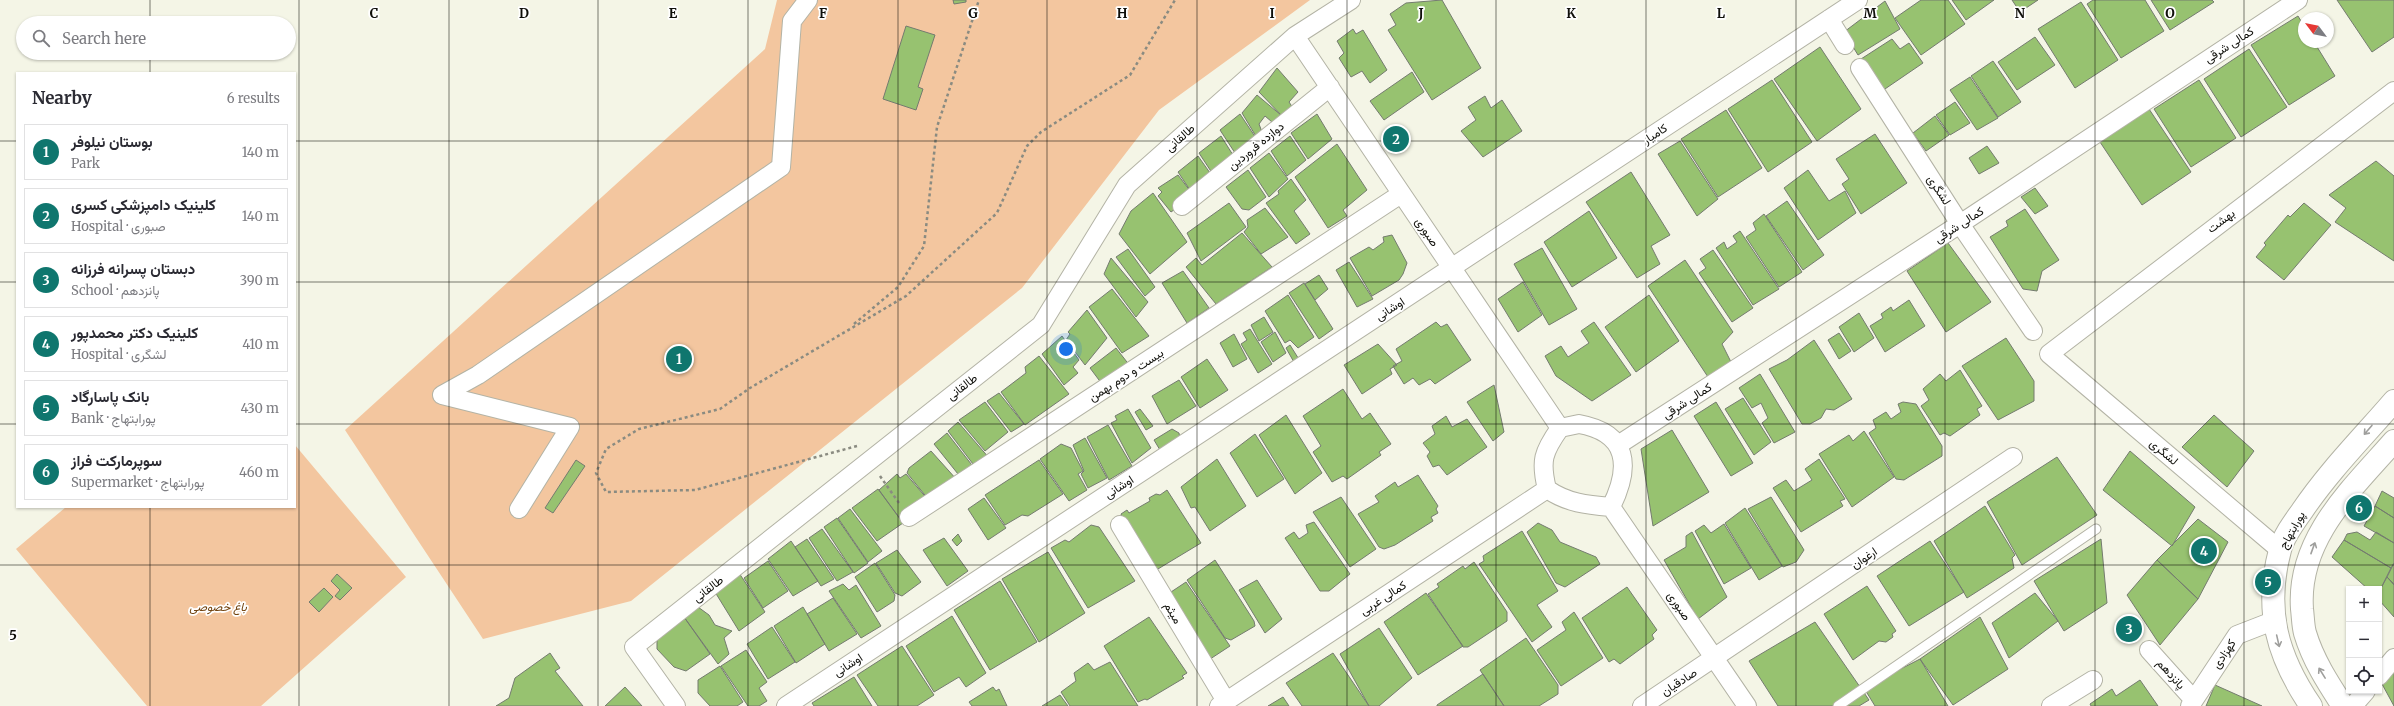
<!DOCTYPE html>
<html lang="en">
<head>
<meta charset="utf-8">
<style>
	body { margin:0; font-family:Merriweather,Vazirmatn,serif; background:#f7f7f7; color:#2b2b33 }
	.controls { position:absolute; right:12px; bottom:12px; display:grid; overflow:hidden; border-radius:0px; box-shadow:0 1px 3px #0004 }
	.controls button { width:36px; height:36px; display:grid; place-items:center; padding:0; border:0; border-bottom:1px solid #e1e1e2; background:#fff; color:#2b2b33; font:20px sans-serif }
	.compass { position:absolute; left:2298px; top:12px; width:36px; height:36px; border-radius:50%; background:#fff; box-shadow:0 1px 3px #0004; rotate:302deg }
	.you { position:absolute; left:1066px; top:349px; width:14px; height:14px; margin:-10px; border:3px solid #fff; border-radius:50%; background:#1a73e8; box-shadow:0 0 0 6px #1a73e833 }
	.badge { display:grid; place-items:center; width:26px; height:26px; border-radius:50%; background:#0f766e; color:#fff; font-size:13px; font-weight:700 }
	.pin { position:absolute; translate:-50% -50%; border:2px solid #fff; box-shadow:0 1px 4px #0006 }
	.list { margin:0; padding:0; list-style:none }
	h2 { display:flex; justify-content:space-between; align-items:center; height:52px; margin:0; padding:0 16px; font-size:17px }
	h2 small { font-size:13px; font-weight:400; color:#7c7c81 }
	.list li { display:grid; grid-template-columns:26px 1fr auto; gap:12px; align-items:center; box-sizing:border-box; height:56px; margin:0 8px 8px; padding:0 8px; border:1px solid #e1e1e2; border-radius:0px }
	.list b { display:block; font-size:15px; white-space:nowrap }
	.list p { margin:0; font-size:13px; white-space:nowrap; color:#7c7c81 }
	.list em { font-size:13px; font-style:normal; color:#7c7c81 }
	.icon { flex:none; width:22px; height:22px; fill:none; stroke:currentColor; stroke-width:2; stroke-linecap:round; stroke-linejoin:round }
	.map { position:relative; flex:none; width:2394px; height:706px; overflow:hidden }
	.search { position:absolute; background:#fff; box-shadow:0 1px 3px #0004; left:16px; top:16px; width:280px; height:44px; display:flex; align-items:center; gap:10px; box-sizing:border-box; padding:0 14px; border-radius:22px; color:#7c7c81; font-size:15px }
	.panel { position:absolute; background:#fff; box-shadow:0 1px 3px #0004; left:16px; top:72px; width:280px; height:436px; border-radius:0px }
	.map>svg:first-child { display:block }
	.green { fill:#f3c69f }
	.building { fill:#97c270; stroke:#747b6f }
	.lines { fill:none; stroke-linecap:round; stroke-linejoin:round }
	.lane-casing { stroke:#b3b3a5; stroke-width:11 }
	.street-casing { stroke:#b3b3a5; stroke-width:20 }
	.primary-casing { stroke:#b3b3a5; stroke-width:24 }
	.path { stroke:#8a8b81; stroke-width:2.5; stroke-dasharray:3 3; stroke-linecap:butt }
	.lane { stroke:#fff; stroke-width:9 }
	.street { stroke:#fff; stroke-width:18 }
	.primary { stroke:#fff; stroke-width:22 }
	.oneway { stroke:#9f9f9d }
	.grid { fill:none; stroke:#0f0f0a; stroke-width:1; stroke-opacity:0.55 }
	.labels { text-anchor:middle; stroke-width:3.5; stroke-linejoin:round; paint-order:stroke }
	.street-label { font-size:12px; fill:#0f0f0a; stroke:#fff }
	.park-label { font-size:12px; font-style:italic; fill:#724410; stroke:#fff }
	.grid-label { font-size:13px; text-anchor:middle; font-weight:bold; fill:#0f0f0a; stroke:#fff; stroke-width:3.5; stroke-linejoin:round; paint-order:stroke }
</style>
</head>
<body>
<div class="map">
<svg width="2394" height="706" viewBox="0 0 2394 706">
	<rect width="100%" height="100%" fill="#f4f5e6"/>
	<path class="green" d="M777 0H1310L1159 110 1022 288 631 601 483 639 345 430 765 49Z
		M295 445 406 577 261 706H147L16 549 66 507H295Z"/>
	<path class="building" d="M953 0H966V2L954 4Z
		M1442 0 1481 68 1432 100 1388 30 1396 25 1390 14 1406 3Z
		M1921 0H1948L1965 24 1921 55 1895 18Z
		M1952 0H1994L1966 20Z
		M2012 0H2038L2020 12Z
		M2093 0H2145L2164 31 2121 58 2087 4Z
		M2151 0H2212L2214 2 2170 30Z
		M2337 0H2394V37L2372 52Z
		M1885 1 1900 29 1858 55 1844 32Z
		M2081 2 2118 60 2075 88 2038 29Z
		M2298 16 2304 26V42H2314L2335 76 2289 105 2251 45Z
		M906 26 935 35 918 87 923 89 916 110 883 99Z
		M1353 29 1356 34 1363 30 1387 70 1370 83 1362 71 1351 77 1339 58 1344 53 1337 41Z
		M2035 37 2055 65 2017 90 1998 62Z
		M1892 39 1900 49 1909 43 1923 63 1882 91 1861 59Z
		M1820 47 1861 109 1817 141 1774 79Z
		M2249 49 2287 107 2241 137 2204 79Z
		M1993 61 2021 102 1998 117 1971 76Z
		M1277 68 1298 92 1289 102 1293 108 1283 117 1259 92Z
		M1412 72 1424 92 1384 120 1370 101Z
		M1970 77 1998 118 1977 130 1950 90Z
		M1772 80 1812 142 1768 172 1728 109Z
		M2199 80 2236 138 2191 167 2154 109Z
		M1257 95 1282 116 1272 122 1265 116 1259 124 1262 132 1257 138 1242 113Z
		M1485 96 1491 108 1502 100 1522 131 1483 157 1461 131 1476 120 1468 107Z
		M1955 102 1970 123 1950 135 1936 115Z
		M2149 109 2191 172 2142 205 2100 142Z
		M1726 110 1762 168 1718 197 1681 139Z
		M1240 114 1258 141 1237 156 1220 130Z
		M1317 114 1332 139 1308 159 1291 133Z
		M1935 116 1949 135 1926 151 1913 133Z
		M1875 134 1907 183 1861 214 1842 184 1849 179 1836 159Z
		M1221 136 1238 163 1216 179 1199 153Z
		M1290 136 1306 160 1287 176 1271 151Z
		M1680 141 1718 199 1697 216 1658 154Z
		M1337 144 1367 190 1343 210 1347 216 1328 228 1295 177Z
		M1987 146 1999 163 1979 174 1969 158Z
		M1269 153 1288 179 1269 197 1250 168Z
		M1198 156 1215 180 1194 196 1178 172Z
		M2376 161 2394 176V261L2335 222 2346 208 2329 195Z
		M1248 170 1266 197 1249 210 1242 209 1226 187Z
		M1808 170 1829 201 1845 191 1856 213 1818 240 1784 188Z
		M1631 172 1670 235 1651 246 1660 264 1637 278 1586 202Z
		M1178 175 1194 196 1171 212 1158 196 1162 192 1158 188Z
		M1291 179 1306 200 1294 211 1310 234 1296 244 1266 203 1279 194 1278 191Z
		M2035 188 2048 206 2035 214 2021 197Z
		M1153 193 1187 242 1150 274 1119 234 1131 211Z
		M1787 201 1824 255 1803 270 1766 216Z
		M1229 203 1246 227 1201 261 1187 233Z
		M2304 203 2331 225 2284 280 2256 257 2266 245 2264 243 2288 215 2290 217Z
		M1265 208 1288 237 1261 254 1244 232 1248 227 1247 220Z
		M2025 209 2059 260 2042 271 2037 291 2023 289 1990 237 2008 226 2006 221Z
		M1589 211 1617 258 1572 287 1544 242Z
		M1764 214 1802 272 1779 287 1746 237 1756 230 1753 223Z
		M1740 231 1779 289 1753 305 1716 248 1724 242 1727 249 1737 242 1733 236Z
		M1242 233 1272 267 1216 304 1186 267 1196 258 1202 265Z
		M1392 235 1407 263 1403 274 1399 280 1372 296 1350 258 1369 247 1373 250 1384 242 1383 237Z
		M1948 243 1991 302 1946 332 1907 271Z
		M1542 248 1577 309 1549 325 1514 264Z
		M1128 249 1155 287 1145 296 1116 257Z
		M1713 250 1753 308 1732 322 1699 273 1706 268 1700 259Z
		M1111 258 1148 302 1136 317 1104 274Z
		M1685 260 1733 332 1722 344 1731 362 1708 377 1648 286Z
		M1349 262 1373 299 1357 307 1336 270Z
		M1183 271 1209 308 1187 323 1162 283Z
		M1319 275 1328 289 1315 300 1305 284Z
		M1523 282 1542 315 1518 332 1498 299Z
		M1304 283 1333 329 1319 339 1289 293Z
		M1112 289 1149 336 1122 353 1089 307Z
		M1288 295 1314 337 1298 348 1290 340 1285 343 1265 311Z
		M1649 295 1679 341 1636 372 1605 327Z
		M1909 300 1925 326 1885 352 1870 326 1883 318 1881 314 1891 307 1893 311Z
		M1087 310 1107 338 1085 365 1066 340 1070 334 1068 332Z
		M1859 313 1874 338 1854 352 1839 327Z
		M1264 317 1273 332 1259 341 1251 325Z
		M1436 322 1441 327 1447 324 1471 360 1435 384 1430 379 1419 385 1413 378 1404 384 1393 366 1402 361 1396 349Z
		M1594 322 1631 375 1592 401 1556 376 1545 356 1561 346 1568 357 1589 343 1581 331Z
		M1250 329 1272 364 1258 373 1241 344 1247 340 1243 333Z
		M1275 332 1286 353 1273 362 1261 342Z
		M1839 333 1851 351 1839 359 1828 340Z
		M1234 334 1247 359 1233 367 1220 343Z
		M1062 336 1079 360 1073 367 1078 373 1064 385 1042 354Z
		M2006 338 2034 381V401L1998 420 1962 366Z
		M1814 340 1852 399 1834 410 1826 409 1821 418 1810 424H1802L1769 369 1787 360Z
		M1378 344 1397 365 1390 369 1392 374 1362 394 1344 365Z
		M1290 345 1300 361 1295 364 1286 348Z
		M1116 348 1134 371 1108 392 1090 368Z
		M1039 356 1069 394 1025 425 1001 392 1026 373 1025 367Z
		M1207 359 1228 390 1200 408 1181 377Z
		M1960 370 1982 406 1977 409 1980 415 1950 436 1944 433 1940 435 1921 406 1929 400 1923 389 1940 374 1946 381Z
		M1760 374 1795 432 1774 443 1762 423 1768 418 1761 403 1752 408 1739 388Z
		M1179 380 1196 406 1167 424 1152 396Z
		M1494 385 1504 432 1493 441 1467 402Z
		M1343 389 1362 419 1370 413 1391 444 1379 452 1381 455 1347 479 1343 476 1332 482 1313 452 1321 446 1303 416Z
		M999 393 1024 424 1011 432 987 401Z
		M1743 398 1771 442 1754 455 1725 409Z
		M985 402 1008 432 985 451 959 420Z
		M1716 402 1753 463 1731 476 1694 416Z
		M1903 402 1916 404 1942 446V456L1904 480 1896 479 1869 433 1876 428 1873 420 1886 412 1891 419 1901 412 1898 404Z
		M1128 409 1151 448 1132 463 1111 423 1117 420 1115 416Z
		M1140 409 1153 426 1146 430 1135 412Z
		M1286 415 1322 473 1295 494 1259 435Z
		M2214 415 2254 451 2227 487 2182 447Z
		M1446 416 1452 427 1467 419 1487 447 1447 475 1439 465 1433 467 1427 456 1430 452 1423 443 1435 434 1432 426Z
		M958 422 990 459 976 468 948 431Z
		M1108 425 1132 466 1109 480 1087 437Z
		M1172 429 1179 433 1180 439 1160 450 1154 440Z
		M1672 430 1709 492 1653 526 1641 449Z
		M1864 431 1894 477 1852 507 1819 454 1849 435 1853 441Z
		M947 433 975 469 962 479 934 444Z
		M1255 434 1284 479 1257 497 1230 453Z
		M1085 438 1107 478 1088 488 1081 474 1084 471 1073 445Z
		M1061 444 1071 448 1083 471 1078 474 1087 490 1069 501 1040 459Z
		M931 451 957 480 933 505 907 473 909 468Z
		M2130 451 2195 507 2172 546 2103 490Z
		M2057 457 2097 515 2022 565 1987 502Z
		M1217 459 1246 506 1210 531 1195 507 1191 508 1181 487Z
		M1819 459 1845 499 1840 501 1843 506 1801 532 1773 488 1786 480 1794 491 1812 480 1805 469Z
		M576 460 585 466 553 513 545 508Z
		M1039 460 1063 494 1028 516 1022 515 1005 525 985 495Z
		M897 474 900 478 906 474 929 501 901 520 879 490Z
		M1418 475 1438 506 1436 509 1438 513 1431 517 1433 521 1395 545 1384 549 1379 547 1358 514 1379 502 1375 496 1395 482 1398 487Z
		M878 489 903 523 877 541 852 508Z
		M1167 490 1201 543 1143 578 1121 514 1127 510 1129 513 1150 501 1149 498 1156 494 1160 495Z
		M2382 491 2394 498V518L2375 506Z
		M1341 497 1376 549 1350 567 1313 512Z
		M1771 497 1804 550 1796 562 1783 567 1748 509Z
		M984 498 1006 528 988 540 968 509Z
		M1985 506 2015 555 2012 558 2014 568 1967 598 1934 541Z
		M2375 506 2394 518V543L2364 526Z
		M1745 508 1782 566 1759 580 1725 523Z
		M850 509 882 551 868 562 838 518Z
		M837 518 868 563 854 573 824 527Z
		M2198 519 2228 542 2198 599 2157 560Z
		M1314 522 1350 574 1329 591H1320L1285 538 1294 532 1299 539 1308 533 1306 525Z
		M1538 523 1552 530 1560 542 1596 557 1600 564 1565 587 1556 583 1527 532Z
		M1724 524 1751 568 1724 584 1695 531 1704 525 1711 533Z
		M1091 525 1099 527 1135 581 1088 608 1051 548 1065 540 1069 542Z
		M822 529 853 572 837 581 809 538Z
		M1522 531 1558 591 1537 605 1552 627 1532 642 1479 564 1484 561 1483 556Z
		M1692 532 1727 597 1698 619 1664 560 1686 547V536Z
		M2357 532 2370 540 2376 532 2394 543V563L2391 568 2344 540 2347 534Z
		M958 534 962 541 957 546 952 540Z
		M944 538 968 571 947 586 923 550Z
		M807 539 834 579 821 586 795 547Z
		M2101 539 2107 603 2064 631 2034 581Z
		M2344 540 2391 568 2379 592V589H2368L2332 557Z
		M791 541 818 581 793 596 768 559Z
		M1930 541 1964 592 1909 626 1877 576Z
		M897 550 921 582 902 596 895 593 876 563Z
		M1048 552 1085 613 1039 642 1002 579Z
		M1215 560 1254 621 1255 626 1231 640 1225 638 1187 580Z
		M2157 560 2198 599 2160 645 2127 595Z
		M768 561 788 591 763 608 744 578Z
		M1474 562 1507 612V621L1468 647H1463L1428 594 1439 587 1437 584 1463 566 1465 569Z
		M875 563 895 595 894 601 877 612 855 577Z
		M2394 563V585L2387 577Z
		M739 573 765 612 739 631 715 592Z
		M337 574 352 588 340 600 335 596 340 590 331 581Z
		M2387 577 2394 584V617L2379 600V592Z
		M1257 580 1282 619 1265 633 1239 590Z
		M1000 581 1037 642 990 670 954 610Z
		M1186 582 1230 646 1201 665 1159 600Z
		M843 584 849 590 856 585 881 626 861 638 829 591Z
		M1867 586 1896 631 1892 634 1893 637 1886 642 1879 641 1853 660 1824 614Z
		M1627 587 1657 630 1652 635 1654 639 1620 664 1614 659 1609 662 1582 618Z
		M324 588 333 597 319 612 309 602Z
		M1426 593 1463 646 1418 675 1384 622Z
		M2035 593 2058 621 2009 658 1992 623Z
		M833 598 857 634 829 651 807 614Z
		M698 607 709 615 715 625 732 631 724 638 729 654 718 664 684 617Z
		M803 607 825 644 796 663 774 626Z
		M1574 612 1603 658 1561 686 1537 650 1566 630 1562 622Z
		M952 616 986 673 966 687 959 677 934 692 906 646Z
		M684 617 710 654 686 671 674 667 657 649V634Z
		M1149 617 1187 673 1182 676 1184 678 1147 700 1145 699 1138 702 1104 646Z
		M1980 617 2008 669 1953 705 1920 659Z
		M1815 622 1869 700 1859 706H1778L1749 661Z
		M772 627 795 662 768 679 747 644Z
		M1379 628 1412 678 1379 706H1369L1340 654Z
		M1526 638 1558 685V694L1539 706H1504L1480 670Z
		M902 646 934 695 917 706H878L857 675Z
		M746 650 767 682 759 688 767 701 759 706H748L721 666Z
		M550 653 560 668 555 671 583 706H496L509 698 515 678Z
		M1333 653 1369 706H1302L1286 683Z
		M1920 659 1948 706H1875L1864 688Z
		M1110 662 1138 706H1070L1061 692 1076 681 1074 673 1088 663 1094 670Z
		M720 666 743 702 737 706H710L698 693V680Z
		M2394 669V706L2382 684Z
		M1483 674 1504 706H1437V705Z
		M854 677 872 706H814L812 703Z
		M2140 680 2158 706H2091L2090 704 2112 689 2116 696Z
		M2215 685 2262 706H2206Z
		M625 687 642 706H605Z
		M993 687 996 691 999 689 1007 706H972L969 702Z
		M1060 695 1068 706H1042Z
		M1283 697 1289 706H1268Z"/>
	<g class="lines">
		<g class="lane-casing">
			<path id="lane" d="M1838 706 2096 529"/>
		</g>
		<g class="street-casing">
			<path id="street" d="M1829 19 1845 45
				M1295 36 1560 428
				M1860 68 1960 224 2033 331
				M1182 206 1330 87
				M1579 424C1629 433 1631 467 1611 507 1587 505 1567 503 1547 489 1540 461 1543 452 1560 428Z
				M1618 445 1960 224 2298 0
				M1611 507 1747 706
				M519 509 570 427 442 395 478 375 781 167 792 21 808 0
				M909 517 1401 194
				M1120 525 1226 701
				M2280 550 2049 354 2394 91
				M2149 650 2193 699
				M2379 676 2394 658
				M676 706 634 647 1041 325 1127 185 1295 36 1351 0
				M786 706 1858 0
				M1219 706 1547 489
				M1642 706 2013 457
				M2051 706 2093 680
				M2190 706 2237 635 2273 621
				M2353 706 2366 691"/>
		</g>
		<g class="primary-casing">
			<path id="primary" d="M2311 706C2277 656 2264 610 2280 550 2283 537 2294 522 2302 511 2329 471 2363 437 2394 401
				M2343 706C2328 683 2313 660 2305 633 2303 626 2303 617 2302 609 2297 539 2351 490 2394 441"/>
		</g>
		<path class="path" d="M854 324 898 287 924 246 937 127 979 0
			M857 446 695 490 606 492 596 473 606 449 639 429 720 409 750 388 906 296 997 213 1027 146 1041 132 1130 75 1175 0
			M880 476 899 503"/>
		<use href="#lane" class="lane"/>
		<use href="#street" class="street"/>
		<use href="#primary" class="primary"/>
	</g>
	<defs><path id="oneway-shaft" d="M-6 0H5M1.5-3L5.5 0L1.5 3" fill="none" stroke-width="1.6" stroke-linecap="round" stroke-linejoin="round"/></defs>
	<g class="oneway">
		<use href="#oneway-shaft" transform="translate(2368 430) rotate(131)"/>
		<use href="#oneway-shaft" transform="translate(2313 548) rotate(-70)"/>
		<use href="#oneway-shaft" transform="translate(2278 641) rotate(77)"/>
		<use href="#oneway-shaft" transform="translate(2322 673) rotate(-122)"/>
	</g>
	<path class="grid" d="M150 0V23M299 0V706M449 0V706M598 0V706M748 0V706M898 0V706M1047 0V706M1197 0V706M1347 0V706M1496 0V706M1646 0V706M1796 0V706M1945 0V706M2095 0V706M2244 0V706M150 53V73M0 141H17M295 141H2394M0 282H17M295 282H2394M0 424H17M295 424H2394M150 507V706M0 565H2394"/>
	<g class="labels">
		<g class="street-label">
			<text transform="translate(2229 45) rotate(-33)" y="4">کمالی شرقی</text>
			<text transform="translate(1655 134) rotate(-33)" y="4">کامیار</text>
			<text transform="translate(1180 138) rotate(-42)" y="4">طالقانی</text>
			<text transform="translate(1256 146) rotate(-39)" y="4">دوازده فروردین</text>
			<text transform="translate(1939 190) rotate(57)" y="4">لشگری</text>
			<text transform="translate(2221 221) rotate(-37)" y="4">بهشت</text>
			<text transform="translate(1959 225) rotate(-33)" y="4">کمالی شرقی</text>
			<text transform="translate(1427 232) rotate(56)" y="4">صبوری</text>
			<text transform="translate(1390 309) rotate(-33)" y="4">اوشانی</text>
			<text transform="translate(1126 375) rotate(-33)" y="4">بیست و دوم بهمن</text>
			<text transform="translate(962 387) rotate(-38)" y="4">طالقانی</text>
			<text transform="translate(1687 401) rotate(-33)" y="4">کمالی شرقی</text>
			<text transform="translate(2164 452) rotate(40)" y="4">لشگری</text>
			<text transform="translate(1119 487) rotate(-33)" y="4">اوشانی</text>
			<text transform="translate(2292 530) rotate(-61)" y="4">پورابتهاج</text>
			<text transform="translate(1864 558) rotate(-34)" y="4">ارغوان</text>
			<text transform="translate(708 589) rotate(-38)" y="4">طالقانی</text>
			<text transform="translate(1383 598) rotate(-33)" y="4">کمالی غربی</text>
			<text transform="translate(1679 606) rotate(56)" y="4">صبوری</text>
			<text transform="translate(1173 613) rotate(59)" y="4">میثم</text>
			<text transform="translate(2224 654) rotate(-56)" y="4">کهزادی</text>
			<text transform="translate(848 665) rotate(-33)" y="4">اوشانی</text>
			<text transform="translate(2171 674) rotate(48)" y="4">پانزدهم</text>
			<text transform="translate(1679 682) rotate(-33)" y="4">صادقیان</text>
		</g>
		<g class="park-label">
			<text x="218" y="611">باغ خصوصی</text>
		</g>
	</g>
	<g class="grid-label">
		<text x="374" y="18">C</text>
		<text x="524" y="18">D</text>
		<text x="673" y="18">E</text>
		<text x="823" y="18">F</text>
		<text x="973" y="18">G</text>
		<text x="1122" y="18">H</text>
		<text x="1272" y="18">I</text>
		<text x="1421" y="18">J</text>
		<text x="1571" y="18">K</text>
		<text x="1721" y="18">L</text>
		<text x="1870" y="18">M</text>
		<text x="2020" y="18">N</text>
		<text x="2170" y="18">O</text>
		<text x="13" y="640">5</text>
	</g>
</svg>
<div class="controls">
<button>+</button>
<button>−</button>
<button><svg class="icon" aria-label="locate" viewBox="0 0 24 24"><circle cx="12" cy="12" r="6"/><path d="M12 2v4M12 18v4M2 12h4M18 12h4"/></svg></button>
</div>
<svg class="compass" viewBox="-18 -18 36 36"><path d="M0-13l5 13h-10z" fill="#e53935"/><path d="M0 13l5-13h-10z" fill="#7c7c81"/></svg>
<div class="you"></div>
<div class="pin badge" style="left:679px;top:359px">1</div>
<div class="pin badge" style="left:1396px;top:139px">2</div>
<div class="pin badge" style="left:2129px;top:629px">3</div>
<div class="pin badge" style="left:2204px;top:551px">4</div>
<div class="pin badge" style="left:2268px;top:582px">5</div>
<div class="pin badge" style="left:2359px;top:508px">6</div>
<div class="search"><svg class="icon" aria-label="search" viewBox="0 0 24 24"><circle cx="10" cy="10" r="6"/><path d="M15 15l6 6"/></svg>Search here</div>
<section class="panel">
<h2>Nearby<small>6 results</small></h2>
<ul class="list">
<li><span class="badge">1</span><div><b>بوستان نیلوفر</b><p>Park</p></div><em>140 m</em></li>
<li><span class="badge">2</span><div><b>کلینیک دامپزشکی کسری</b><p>Hospital · صبوری</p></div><em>140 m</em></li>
<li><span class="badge">3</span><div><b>دبستان پسرانه فرزانه</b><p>School · پانزدهم</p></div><em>390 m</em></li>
<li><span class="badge">4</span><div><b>کلینیک دکتر محمدپور</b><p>Hospital · لشگری</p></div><em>410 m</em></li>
<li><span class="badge">5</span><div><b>بانک پاسارگاد</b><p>Bank · پورابتهاج</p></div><em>430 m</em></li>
<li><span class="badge">6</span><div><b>سوپرمارکت فراز</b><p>Supermarket · پورابتهاج</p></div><em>460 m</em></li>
</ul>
</section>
</div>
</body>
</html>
